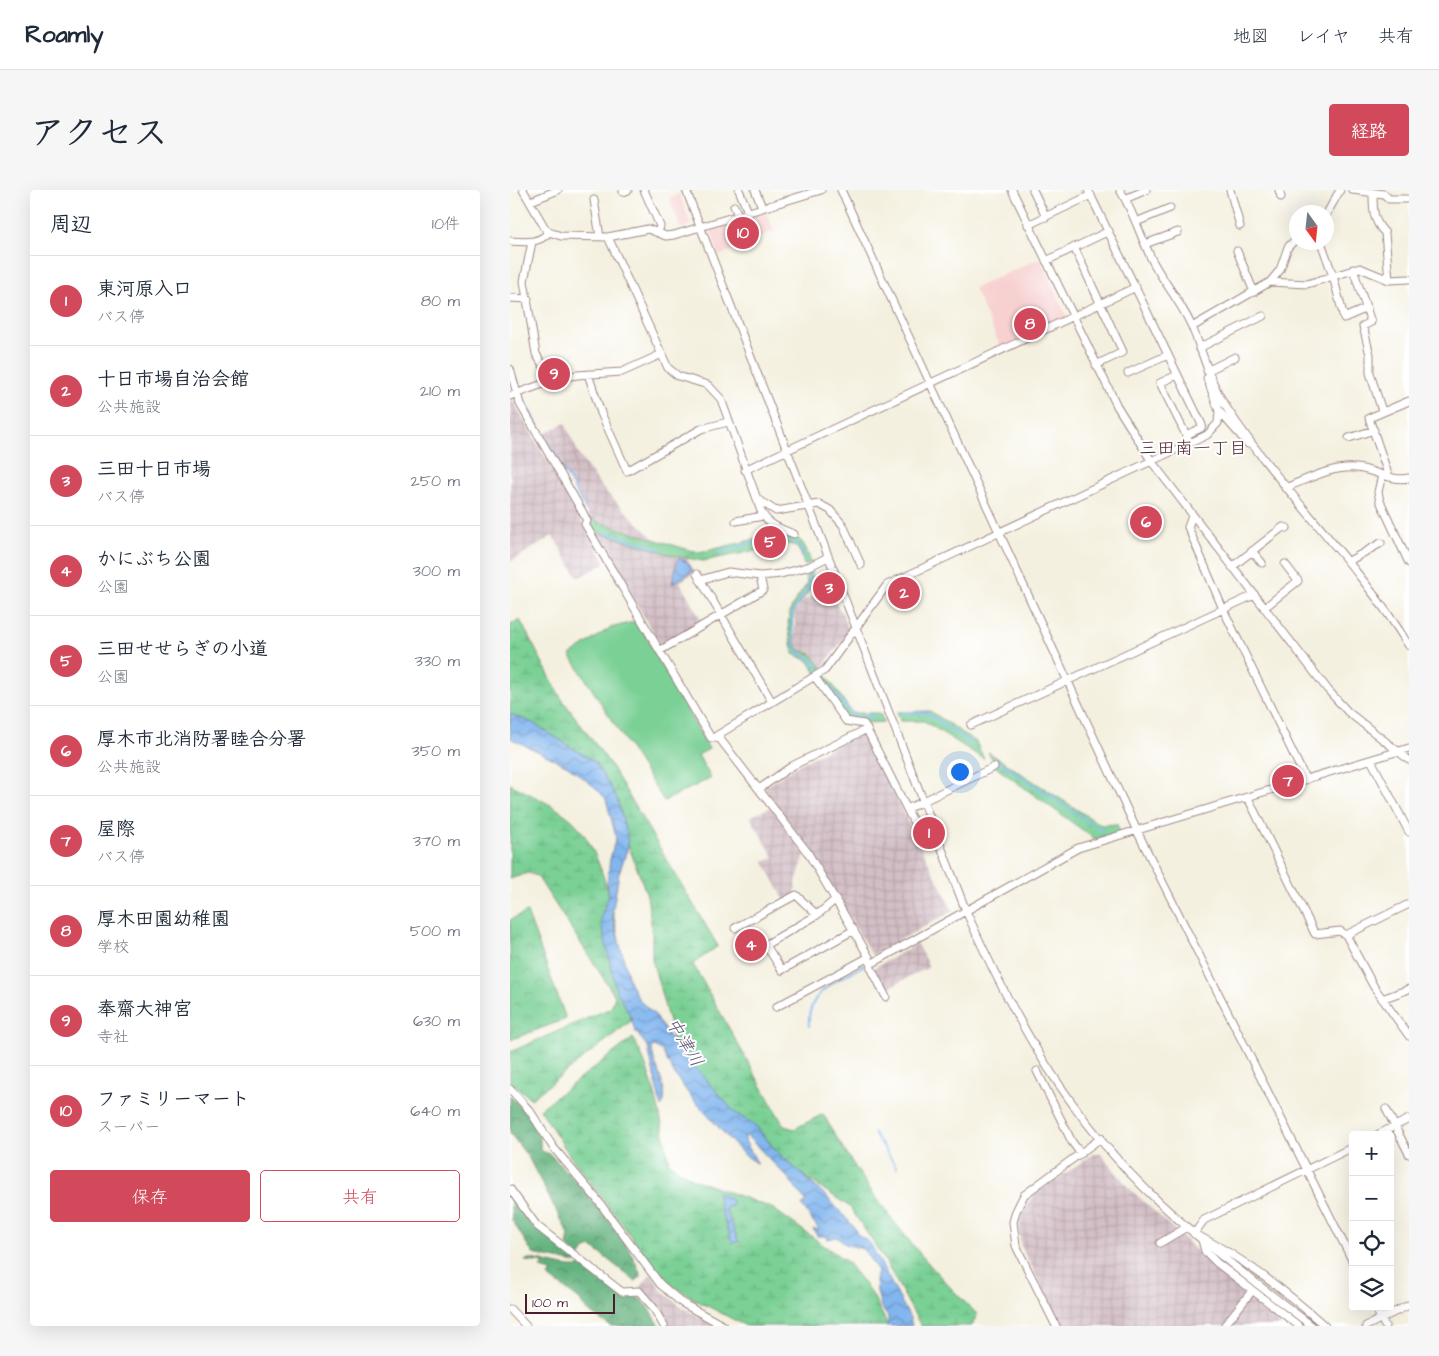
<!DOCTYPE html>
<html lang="ja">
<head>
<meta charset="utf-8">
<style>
	body { margin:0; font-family:"Architects Daughter","Klee One",sans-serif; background:#f6f6f7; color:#1f2937 }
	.controls { position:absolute; right:15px; bottom:15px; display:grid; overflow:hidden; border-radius:5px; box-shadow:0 5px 20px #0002 }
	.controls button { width:45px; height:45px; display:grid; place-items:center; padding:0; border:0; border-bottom:1px solid #e0e1e3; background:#fff; color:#1f2937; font:25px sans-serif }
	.compass { position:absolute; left:779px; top:15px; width:45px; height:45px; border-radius:50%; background:#fff; box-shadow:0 5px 20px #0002; rotate:165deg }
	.scale { position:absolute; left:15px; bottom:12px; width:90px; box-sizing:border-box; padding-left:5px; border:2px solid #4a1f2b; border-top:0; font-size:14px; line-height:18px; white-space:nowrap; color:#4a1f2b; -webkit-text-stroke:4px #fff; paint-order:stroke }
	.you { position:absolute; left:449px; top:581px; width:18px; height:18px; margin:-12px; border:4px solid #fff; border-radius:50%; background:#1a73e8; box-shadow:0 0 0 8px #1a73e833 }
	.badge { display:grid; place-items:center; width:32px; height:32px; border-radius:50%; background:#d1495b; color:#fff; font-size:16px; font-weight:700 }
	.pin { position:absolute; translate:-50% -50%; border:2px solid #fff; box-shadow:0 1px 5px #0006 }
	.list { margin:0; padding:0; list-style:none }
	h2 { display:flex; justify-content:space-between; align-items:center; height:65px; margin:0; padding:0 20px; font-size:21px }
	h2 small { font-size:16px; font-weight:400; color:#747a83 }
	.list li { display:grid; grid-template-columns:32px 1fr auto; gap:15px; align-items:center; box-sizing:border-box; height:90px; padding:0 20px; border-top:1px solid #e0e1e3 }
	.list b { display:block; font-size:19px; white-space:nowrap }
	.list p { margin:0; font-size:16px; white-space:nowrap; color:#747a83 }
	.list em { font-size:16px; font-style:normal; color:#747a83 }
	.actions { display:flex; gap:10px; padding:15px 20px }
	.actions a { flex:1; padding:11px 0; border:1px solid #d1495b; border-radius:5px; text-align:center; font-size:18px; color:#d1495b }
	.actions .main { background:#d1495b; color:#fff }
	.icon { flex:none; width:28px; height:28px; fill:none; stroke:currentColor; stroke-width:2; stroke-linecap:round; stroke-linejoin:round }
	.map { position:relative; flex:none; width:899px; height:1136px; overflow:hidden; border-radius:5px }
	header { display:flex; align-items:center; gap:30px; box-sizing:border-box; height:70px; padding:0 25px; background:#fff; border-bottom:1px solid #e0e1e3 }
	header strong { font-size:24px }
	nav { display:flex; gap:28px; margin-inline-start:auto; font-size:18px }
	.intro { display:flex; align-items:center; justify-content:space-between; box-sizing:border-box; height:120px; padding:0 30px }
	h1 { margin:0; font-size:35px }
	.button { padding:12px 22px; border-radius:5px; background:#d1495b; color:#fff; font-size:18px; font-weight:700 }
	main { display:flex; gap:30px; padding:0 30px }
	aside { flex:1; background:#fff; border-radius:5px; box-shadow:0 5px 20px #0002 }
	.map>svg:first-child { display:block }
	.built { fill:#f7d0d0 }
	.industrial { fill:url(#industrial-grid) }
	.grass { fill:#7ad095; stroke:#627860 }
	.forest { fill:url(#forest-crowns); stroke:#566854 }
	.wetland { fill:url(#wetland-marsh); stroke:#627860 }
	.park { fill:url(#park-crowns); stroke:#627860 }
	.water { fill:url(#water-waves); stroke:#666a8d }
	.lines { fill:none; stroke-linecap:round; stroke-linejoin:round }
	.stream { stroke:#81b6ef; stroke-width:2 }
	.minor-casing { stroke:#9f8885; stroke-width:9 }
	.minor { stroke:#fff; stroke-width:7 }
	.labels { text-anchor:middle; stroke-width:4; stroke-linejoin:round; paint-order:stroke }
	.neighbourhood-label { font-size:18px; fill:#4a1f2b; stroke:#fff }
	.water-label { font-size:18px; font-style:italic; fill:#5d5470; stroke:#fff }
</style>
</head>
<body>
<header>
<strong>Roamly</strong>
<nav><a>地図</a><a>レイヤ</a><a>共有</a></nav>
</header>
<div class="intro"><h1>アクセス</h1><a class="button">経路</a></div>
<main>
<aside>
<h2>周辺<small>10件</small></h2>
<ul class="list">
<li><span class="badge">1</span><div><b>東河原入口</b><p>バス停</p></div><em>80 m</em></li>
<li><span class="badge">2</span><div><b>十日市場自治会館</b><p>公共施設</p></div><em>210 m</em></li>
<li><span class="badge">3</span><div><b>三田十日市場</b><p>バス停</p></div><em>250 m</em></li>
<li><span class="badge">4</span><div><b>かにぶち公園</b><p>公園</p></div><em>300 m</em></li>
<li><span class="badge">5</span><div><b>三田せせらぎの小道</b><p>公園</p></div><em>330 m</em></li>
<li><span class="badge">6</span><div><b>厚木市北消防署睦合分署</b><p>公共施設</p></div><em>350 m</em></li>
<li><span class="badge">7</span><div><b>屋際</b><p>バス停</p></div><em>370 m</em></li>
<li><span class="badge">8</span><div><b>厚木田園幼稚園</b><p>学校</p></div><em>500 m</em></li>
<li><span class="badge">9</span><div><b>奉齋大神宮</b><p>寺社</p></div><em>630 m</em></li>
<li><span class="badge">10</span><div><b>ファミリーマート</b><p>スーパー</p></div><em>640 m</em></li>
</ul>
<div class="actions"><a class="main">保存</a><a>共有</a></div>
</aside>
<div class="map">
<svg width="899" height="1136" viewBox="0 0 899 1136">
	<defs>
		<pattern id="industrial-grid" width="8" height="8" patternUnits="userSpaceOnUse" patternTransform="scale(1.25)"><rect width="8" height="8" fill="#d2bec5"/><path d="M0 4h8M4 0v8" fill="none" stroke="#b6a3a9"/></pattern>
		<pattern id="forest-crowns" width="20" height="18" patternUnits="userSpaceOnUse" patternTransform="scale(1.25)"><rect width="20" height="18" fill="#63b27e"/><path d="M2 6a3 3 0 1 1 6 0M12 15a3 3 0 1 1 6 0" fill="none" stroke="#549067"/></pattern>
		<pattern id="wetland-marsh" width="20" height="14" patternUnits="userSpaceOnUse" patternTransform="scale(1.25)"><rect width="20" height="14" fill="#7ad095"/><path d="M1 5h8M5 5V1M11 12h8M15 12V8" fill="none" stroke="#6bb281"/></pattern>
		<pattern id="park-crowns" width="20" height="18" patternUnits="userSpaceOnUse" patternTransform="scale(1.25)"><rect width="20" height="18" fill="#7ad095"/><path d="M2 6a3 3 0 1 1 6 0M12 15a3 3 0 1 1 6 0" fill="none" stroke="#6bb281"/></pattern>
		<pattern id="water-waves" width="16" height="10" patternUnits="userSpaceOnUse" patternTransform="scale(1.25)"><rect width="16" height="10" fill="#81b6ef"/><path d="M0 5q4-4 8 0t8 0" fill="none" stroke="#6c93c2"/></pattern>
	</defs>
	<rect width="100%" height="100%" fill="#fff"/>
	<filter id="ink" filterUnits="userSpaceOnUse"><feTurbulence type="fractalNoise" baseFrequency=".02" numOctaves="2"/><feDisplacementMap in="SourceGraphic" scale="10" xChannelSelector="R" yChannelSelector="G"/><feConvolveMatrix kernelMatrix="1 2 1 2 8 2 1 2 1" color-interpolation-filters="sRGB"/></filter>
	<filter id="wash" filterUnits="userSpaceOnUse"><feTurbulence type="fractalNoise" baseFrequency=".0096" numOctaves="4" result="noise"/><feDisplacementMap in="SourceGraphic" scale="20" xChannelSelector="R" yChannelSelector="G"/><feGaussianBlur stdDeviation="1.12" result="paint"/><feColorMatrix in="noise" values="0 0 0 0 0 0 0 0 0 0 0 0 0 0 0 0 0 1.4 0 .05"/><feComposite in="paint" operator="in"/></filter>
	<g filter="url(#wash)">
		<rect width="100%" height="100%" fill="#f4f0df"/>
		<path class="built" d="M169 4 181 35 171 39 159 8Z
			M255 20 264 41 209 66 200 37Z
			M530 68 557 128 491 158 464 98Z"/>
		<path class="industrial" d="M2 209 94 370V374L68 388 43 346 0 372V210Z
			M55 233 70 267 94 300 143 348 149 356 183 365 178 370 185 382 170 392 193 433 154 456H151L82 339 78 325 34 244Z
			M306 405H317L321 412 324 411 332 423 339 441 312 478 301 464 289 460 285 448V422L293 410Z
			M351 543 354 544 443 721 362 765 300 661 254 598 290 574Z
			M261 617 295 664 286 692 285 704 275 711 254 672 264 667 240 627Z
			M407 754 419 777 376 799 364 778Z
			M585 963 591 964 618 997 756 1125 772 1136H552L511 1056 509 1042 510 1027 519 1011 527 1003Z
			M141 1084 152 1101 172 1117 205 1136H158L149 1119 130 1098Z"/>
		<path class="grass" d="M127 431 199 559 188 565 201 588 154 611 60 465 100 438Z"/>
		<path class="forest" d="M0 905C13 921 33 937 30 959L34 962 40 964C69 995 118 1045 131 1086L125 1091 82 1057 76 1059 69 1067 57 1056 59 1045 18 967 0 943Z
			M0 1006 27 1038 67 1072 65 1073 23 1064 2 1030Z
			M18 1069C33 1069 60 1081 72 1076L112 1105 129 1108 138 1116 150 1136H100L82 1124 73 1116 70 1110 39 1087 42 1081 30 1078 34 1073 15 1071Z"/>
		<path class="wetland" d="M10 430 51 508 100 574 208 756 183 774 274 936 284 939 313 924C354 997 406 1066 467 1124L462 1136H411L374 1069 340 1017 294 986 266 961 246 936 225 923 168 879 160 836 142 769V740L137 705 93 588 0 535V435Z
			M0 594C19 604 40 613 57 626 102 659 113 778 121 831L21 909 0 891V862L101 818 105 806 27 686 18 683 0 689Z
			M123 848C145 888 151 929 159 973L183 989 262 1018 337 1072 362 1104 378 1136H236L184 1109 155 1091 60 966 30 919Z"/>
		<path class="park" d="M78 329H84L87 332 186 362C208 361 267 339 285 347 295 351 298 364 301 373L294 375C292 366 290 356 279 354L193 371 166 366 83 341Z
			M301 377 303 393C299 404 290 411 285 420 280 430 283 451 289 460L301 464 313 479 306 484 299 471 283 464C276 425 274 426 297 394L295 379Z
			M314 482 342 523H370L374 532 356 533 338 529 307 487Z
			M420 521 466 552 474 569 414 531H390L387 522Z
			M478 562 591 635 607 634 610 643 585 649 487 578Z
			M17 722 56 829 0 850V730Z
			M243 743 250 755 253 754 255 757 241 766 230 750Z"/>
		<path class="water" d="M168 368 176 371 183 381 162 394Z
			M0 524 23 533 85 572 107 608 117 645 118 657 109 683 102 725 120 793 129 810 145 825 157 844 225 923 246 936 266 961 315 1005 344 1037 347 1044 360 1053 400 1128 402 1136H378V1127L371 1117 367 1101 366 1090 368 1081 353 1059 335 1054 327 1047 317 1049 315 1046H307L303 1039 308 1040V1038L292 1016 296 1011 279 989 237 946H235V951L248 974 232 963 181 907 165 885 152 861 145 856 142 857C141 872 163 905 151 917L138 857 125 841 120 825 106 800 92 736 91 726 99 705 97 694 100 669 106 647 96 609 86 598 58 576 0 548Z
			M208 1002 222 1010 221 1017 217 1016 216 1021 229 1052H222C218 1037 207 1018 208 1002Z"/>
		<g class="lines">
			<path class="stream" d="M13 209 76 319
				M94 342 150 359
				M209 363C223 358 270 344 282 350 289 353 292 362 295 368
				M299 382V398C277 425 280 428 286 461L299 468 308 478
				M314 490 342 524 347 527 364 526
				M393 522 417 523 462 554
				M485 569 592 641
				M299 836C296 801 328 790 354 775
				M364 943 387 978"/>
		</g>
	</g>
	<g filter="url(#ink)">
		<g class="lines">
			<g class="minor-casing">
				<path id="minor" d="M13 0 35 38 39 42 51 46 98 47 138 39 156 46 164 45 311 0
					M134 0 150 36 148 43
					M176 0 456 721C505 832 560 929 649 1012 697 1057 750 1096 802 1136
					M229 0 238 22
					M245 0 252 17
					M331 0 627 641 843 1072
					M502 0 607 216 642 272 818 500 838 522 899 570
					M523 0 536 27
					M578 0 692 235 691 238 676 245
					M610 0C624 23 631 48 643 72 655 94 672 114 682 137 694 165 700 194 718 220 773 303 847 371 899 456
					M720 0 730 36
					M769 0 771 7
					M842 0 874 4 879 9H899
					M113 2 118 0
					M863 3C863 20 863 31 875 43L879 90
					M615 9 636 0
					M84 10 90 47
					M21 11 48 0
					M224 16 228 25
					M816 25 830 0
					M626 32 660 18
					M518 35 581 5
					M98 47 158 178 168 186 198 195 211 209 247 309 266 321 309 314 320 320 333 335 351 375
					M0 51C15 52 29 54 39 42
					M22 52 14 91 26 164 43 191
					M811 52 823 86 834 128 857 118
					M635 54 668 42
					M564 57 613 162 586 175
					M727 61 744 102
					M536 71 599 41
					M843 79 861 132 853 136 860 165V183L872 221
					M760 92 770 80 778 57 786 49
					M0 108 18 109
					M682 137 760 92 797 94 850 78 879 90 899 89
					M689 158 753 126
					M0 179 10 214 72 321 77 331 75 334 201 548H206
					M697 181 725 167
					M618 183 658 165
					M78 184 91 223 117 281 191 239 218 232
					M667 185 650 193 678 249
					M697 188 709 221 738 254
					M0 206 49 188 67 185 112 182 152 164
					M839 248 864 240
					M235 280 626 97
					M872 285 868 302 870 311 899 373
					M879 287 859 228 899 211
					M775 298C798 289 821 276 846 278 863 279 881 292 899 288
					M247 309C252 332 264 337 284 344
					M682 326 678 337 713 419 796 590
					M226 331 253 326
					M742 361 752 373
					M839 371 871 353
					M722 377 773 337 777 338
					M187 384 262 512
					M190 390 218 382 250 386 271 384 300 376 318 367
					M754 418 788 391 775 374
					M151 460 253 400 250 386
					M305 487 336 531 354 534 414 653 416 656 430 655
					M461 535 744 405
					M861 570 899 642
					M249 599 282 576 357 539
					M738 608 805 744 830 741 836 745 899 714
					M397 619 484 577
					M326 709 307 725 257 754V757L272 780 344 740
					M225 738 286 705 307 725
					M836 745 864 797 899 846
					M361 774 568 658 899 558
					M376 807 361 778 359 767 298 663 210 549 206 548V546L315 480 377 395 697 245 708 233 709 221
					M872 809 899 799
					M266 817 359 767
					M527 881 562 952 571 964
					M0 899 20 921 43 957 86 1008 150 1094 172 1113 214 1136
					M876 919 899 964
					M867 945 899 929
					M0 999 27 1036 112 1102 129 1101 143 1117 154 1136
					M692 1050 695 1061 707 1073 789 1136
					M650 1053 677 1037
					M865 1117 875 1136
					M0 1119 16 1136
					M546 1136 506 1056 503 1032 506 1021 514 1005 591 948
					M714 1136 742 1101
					M815 1136C779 1104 728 1064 684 1044L694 1030 843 957
					M856 1136 899 1115"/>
			</g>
			<use href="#minor" class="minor"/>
		</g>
	</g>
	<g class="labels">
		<g class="neighbourhood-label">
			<text x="683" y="264">三田南一丁目</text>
		</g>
		<g class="water-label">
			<text transform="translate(175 852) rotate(59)" y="6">中津川</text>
		</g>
	</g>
</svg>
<div class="controls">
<button>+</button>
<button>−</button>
<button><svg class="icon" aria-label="locate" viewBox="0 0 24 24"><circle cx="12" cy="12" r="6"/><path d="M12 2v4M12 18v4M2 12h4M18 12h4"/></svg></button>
<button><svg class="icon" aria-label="layers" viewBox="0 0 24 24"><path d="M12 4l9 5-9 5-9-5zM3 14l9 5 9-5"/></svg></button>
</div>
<svg class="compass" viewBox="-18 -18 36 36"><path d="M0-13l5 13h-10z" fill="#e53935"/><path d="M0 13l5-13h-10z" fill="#747a83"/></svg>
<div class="scale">100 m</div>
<div class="you"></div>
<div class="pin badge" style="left:419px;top:643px">1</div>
<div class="pin badge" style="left:394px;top:403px">2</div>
<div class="pin badge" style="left:319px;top:398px">3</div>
<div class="pin badge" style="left:241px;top:755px">4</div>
<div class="pin badge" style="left:260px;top:352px">5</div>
<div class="pin badge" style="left:636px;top:332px">6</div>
<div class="pin badge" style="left:778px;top:591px">7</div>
<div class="pin badge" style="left:520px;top:134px">8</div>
<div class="pin badge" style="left:44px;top:184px">9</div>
<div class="pin badge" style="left:233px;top:43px">10</div>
</div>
</main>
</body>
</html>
